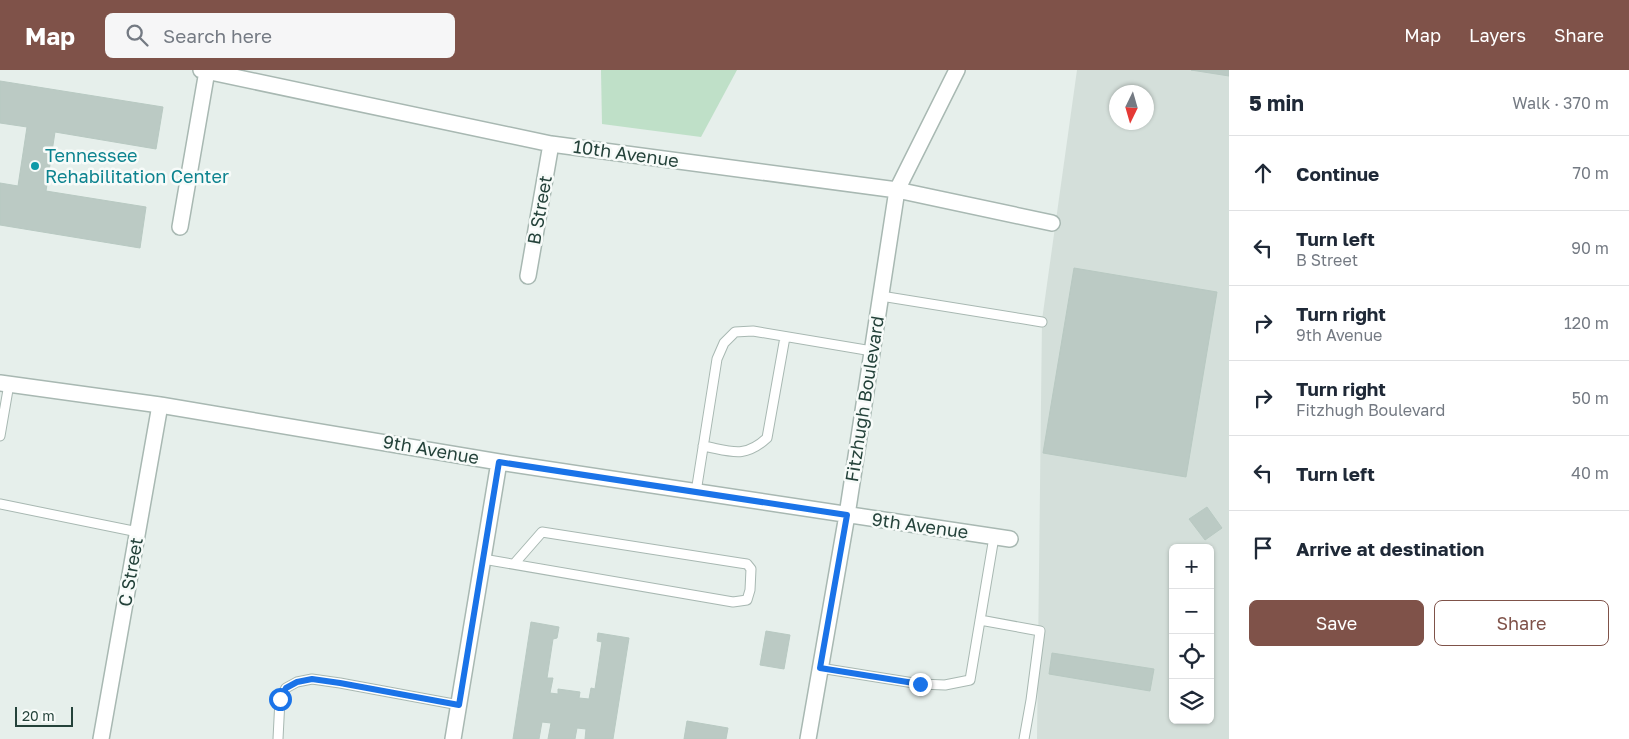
<!DOCTYPE html>
<html lang="en">
<head>
<meta charset="utf-8">
<style>
	body { margin:0; font-family:"Golos Text",sans-serif; background:#f6f6f7; color:#1f2937 }
	.controls { position:absolute; right:15px; bottom:15px; display:grid; overflow:hidden; border-radius:8px; box-shadow:0 1px 4px #0004 }
	.controls button { width:45px; height:45px; display:grid; place-items:center; padding:0; border:0; border-bottom:1px solid #e0e1e3; background:#fff; color:#1f2937; font:25px sans-serif }
	.compass { position:absolute; left:1109px; top:15px; width:45px; height:45px; border-radius:50%; background:#fff; box-shadow:0 1px 4px #0004; rotate:185deg }
	.scale { position:absolute; left:15px; bottom:12px; width:58px; box-sizing:border-box; padding-left:5px; border:2px solid #24423a; border-top:0; font-size:14px; line-height:18px; white-space:nowrap; color:#24423a; -webkit-text-stroke:4px #f7fbf9; paint-order:stroke }
	.stop { position:absolute; width:15px; height:15px; margin:-11px; border:4px solid #1a73e8; border-radius:50%; background:#fff }
	.stop.end { background:#1a73e8; border-color:#fff; box-shadow:0 1px 5px #0008 }
	.list { margin:0; padding:0; list-style:none }
	h2 { display:flex; justify-content:space-between; align-items:center; height:65px; margin:0; padding:0 20px; font-size:21px }
	h2 small { font-size:16px; font-weight:400; color:#747a83 }
	.list li { display:grid; grid-template-columns:32px 1fr auto; gap:15px; align-items:center; box-sizing:border-box; height:75px; padding:0 20px; border-top:1px solid #e0e1e3 }
	.list b { display:block; font-size:19px; white-space:nowrap }
	.list p { margin:0; font-size:16px; white-space:nowrap; color:#747a83 }
	.list em { font-size:16px; font-style:normal; color:#747a83 }
	.actions { display:flex; gap:10px; padding:15px 20px }
	.actions a { flex:1; padding:11px 0; border:1px solid #7f5249; border-radius:8px; text-align:center; font-size:18px; color:#7f5249 }
	.actions .main { background:#7f5249; color:#fff }
	.icon { flex:none; width:28px; height:28px; fill:none; stroke:currentColor; stroke-width:2; stroke-linecap:round; stroke-linejoin:round }
	.map { position:relative; flex:none; width:1229px; height:669px; overflow:hidden }
	header { display:flex; align-items:center; gap:30px; box-sizing:border-box; height:70px; padding:0 25px; background:#7f5249; color:#fff }
	header strong { font-size:24px }
	nav { display:flex; gap:28px; margin-inline-start:auto; font-size:18px }
	.search { width:350px; height:45px; background:#f6f6f7; display:flex; align-items:center; gap:12px; box-sizing:border-box; padding:0 18px; border-radius:8px; color:#747a83; font-size:19px }
	main { display:flex }
	aside { flex:1; background:#fff }
	.map>svg:first-child { display:block }
	.built { fill:#d4dfda; fill-rule:evenodd }
	.green { fill:#bfe0c8 }
	.building { fill:#bbcac4; stroke:#b8c9c2 }
	.lines { fill:none; stroke-linecap:round; stroke-linejoin:round }
	.lane-casing { stroke:#a8b8b2; stroke-width:11 }
	.street-casing { stroke:#a8b8b2; stroke-width:18 }
	.lane { stroke:#fff; stroke-width:9 }
	.street { stroke:#fff; stroke-width:15 }
	.route { stroke:#1a73e8; stroke-width:6 }
	.culture-dot { fill:#0f9aa8; stroke:#f7fbf9; stroke-width:2 }
	.labels { text-anchor:middle; stroke-width:5; stroke-linejoin:round; paint-order:stroke }
	.street-label { font-size:18px; fill:#24423a; stroke:#f7fbf9 }
	.culture-label { font-size:18px; fill:#0d838f; stroke:#f7fbf9; text-anchor:start }
</style>
</head>
<body>
<header>
<strong>Map</strong>
<div class="search"><svg class="icon" aria-label="search" viewBox="0 0 24 24"><circle cx="10" cy="10" r="6"/><path d="M15 15l6 6"/></svg>Search here</div>
<nav><a>Map</a><a>Layers</a><a>Share</a></nav>
</header>
<main>
<div class="map">
<svg width="1229" height="669" viewBox="0 0 1229 669">
	<rect width="100%" height="100%" fill="#e6efeb"/>
	<path class="built" d="M1077 0H1229V669H1037L1042 250ZM1116 22H1146V52H1116ZM1173 478H1210V650H1173Z"/>
	<path class="green" d="M601 0H737L701 67 602 54Z"/>
	<path class="building" d="M1191 0H1229V6Z
		M0 11 163 37 156 79 55 62 46 121 146 137 140 178 0 155V113L18 116 27 57 0 53Z
		M1074 198 1217 222 1186 407 1043 383Z
		M1207 437 1222 458 1205 470 1189 449Z
		M531 552 559 557 557 568 553 569 547 608H553L550 623 558 624V619L580 622 579 628 589 629 591 618 595 619 602 572 597 571 598 563 629 568 613 669H585L586 659 577 658 575 669H548L551 653 542 652 539 669H513Z
		M766 561 790 565 784 599 760 595Z
		M1052 583 1154 599 1150 621 1049 604Z
		M687 651 728 658 726 669H684Z"/>
	<g class="lines">
		<g class="lane-casing">
			<path id="lane" d="M881 226 1042 252
				M0 366 9 314
				M703 376C731 381 744 389 767 368L785 267
				M696 422 717 289 724 273 735 262 753 261 872 281
				M0 434 138 462
				M483 489 733 532 747 530 750 520 751 499 747 494 740 493 542 462 514 494
				M980 550 1040 561 1031 630 1024 669
				M820 598 920 614 945 615 970 610 994 467
				M278 669 280 629 286 618 297 612 312 609 340 613 459 635"/>
		</g>
		<g class="street-casing">
			<path id="street" d="M201 0 551 74 897 120 1052 153
				M180 157 207 1
				M528 206 551 74
				M0 313 160 335 499 392 1010 469
				M101 669 160 335
				M453 669 499 392
				M808 669 847 445 897 120 957 0"/>
		</g>
		<use href="#lane" class="lane"/>
		<use href="#street" class="street"/>
	</g>
	<g class="lines">
		<path class="route" d="M280 629 286 618 297 612 312 609 340 613 459 635 499 392 847 445 820 598 920 614"/>
	</g>
	<circle class="culture-dot" cx="35" cy="96" r="5"/>
	<g class="labels">
		<g class="street-label">
			<text transform="translate(626 84) rotate(8)" y="6">10th Avenue</text>
			<text transform="translate(540 140) rotate(-80)" y="6">B Street</text>
			<text transform="translate(865 329) rotate(-81)" y="6">Fitzhugh Boulevard</text>
			<text transform="translate(431 380) rotate(10)" y="6">9th Avenue</text>
			<text transform="translate(920 456) rotate(8)" y="6">9th Avenue</text>
			<text transform="translate(131 502) rotate(-80)" y="6">C Street</text>
		</g>
		<g class="culture-label">
			<text x="45" y="92">Tennessee<tspan x="45" dy="21">Rehabilitation Center</tspan></text>
		</g>
	</g>
</svg>
<div class="controls">
<button>+</button>
<button>−</button>
<button><svg class="icon" aria-label="locate" viewBox="0 0 24 24"><circle cx="12" cy="12" r="6"/><path d="M12 2v4M12 18v4M2 12h4M18 12h4"/></svg></button>
<button><svg class="icon" aria-label="layers" viewBox="0 0 24 24"><path d="M12 4l9 5-9 5-9-5zM3 14l9 5 9-5"/></svg></button>
</div>
<svg class="compass" viewBox="-18 -18 36 36"><path d="M0-13l5 13h-10z" fill="#e53935"/><path d="M0 13l5-13h-10z" fill="#747a83"/></svg>
<div class="scale">20 m</div>
<div class="stop" style="left:280px;top:629px"></div>
<div class="stop end" style="left:920px;top:614px"></div>
</div>
<aside>
<h2>5 min<small>Walk · 370 m</small></h2>
<ul class="list">
<li><svg class="icon" aria-label="ahead" viewBox="0 0 24 24"><path d="M12 20V5M6 11l6-6 6 6"/></svg><div><b>Continue</b></div><em>70 m</em></li>
<li><svg class="icon" aria-label="left" viewBox="0 0 24 24"><path d="M17 20v-9H6M10 6l-5 5 5 5"/></svg><div><b>Turn left</b><p>B Street</p></div><em>90 m</em></li>
<li><svg class="icon" aria-label="right" viewBox="0 0 24 24"><path d="M7 20v-9h11M14 6l5 5-5 5"/></svg><div><b>Turn right</b><p>9th Avenue</p></div><em>120 m</em></li>
<li><svg class="icon" aria-label="right" viewBox="0 0 24 24"><path d="M7 20v-9h11M14 6l5 5-5 5"/></svg><div><b>Turn right</b><p>Fitzhugh Boulevard</p></div><em>50 m</em></li>
<li><svg class="icon" aria-label="left" viewBox="0 0 24 24"><path d="M17 20v-9H6M10 6l-5 5 5 5"/></svg><div><b>Turn left</b></div><em>40 m</em></li>
<li><svg class="icon" aria-label="arrive" viewBox="0 0 24 24"><path d="M6 21V4h12l-3 4 3 4H6"/></svg><div><b>Arrive at destination</b></div></li>
</ul>
<div class="actions"><a class="main">Save</a><a>Share</a></div>
</aside>
</main>
</body>
</html>
